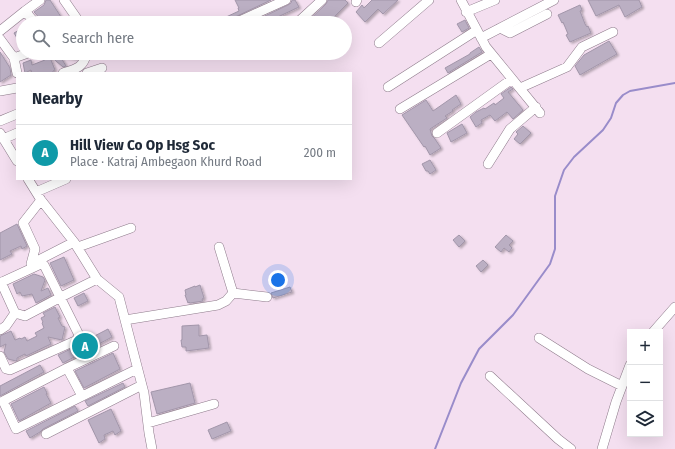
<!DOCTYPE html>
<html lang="en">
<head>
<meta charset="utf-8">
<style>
	body { margin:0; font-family:"Fira Sans Condensed",sans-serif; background:#f6f6f7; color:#1f2937 }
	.controls { position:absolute; right:12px; bottom:12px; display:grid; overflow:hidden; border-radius:0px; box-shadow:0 4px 16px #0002 }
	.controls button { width:36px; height:36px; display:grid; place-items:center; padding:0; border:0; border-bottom:1px solid #e0e1e3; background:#fff; color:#1f2937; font:20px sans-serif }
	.you { position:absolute; left:278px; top:280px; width:14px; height:14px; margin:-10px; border:3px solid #fff; border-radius:50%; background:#1a73e8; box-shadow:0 0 0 6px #1a73e833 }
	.badge { display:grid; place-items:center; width:26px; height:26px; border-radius:50%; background:#d93025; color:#fff; font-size:13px; font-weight:700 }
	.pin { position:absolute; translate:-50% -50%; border:2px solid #fff; box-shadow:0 1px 4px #0006 }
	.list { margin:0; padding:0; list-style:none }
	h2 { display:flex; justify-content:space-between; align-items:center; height:52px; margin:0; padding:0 16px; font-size:17px }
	h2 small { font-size:13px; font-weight:400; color:#747a83 }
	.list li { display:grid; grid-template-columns:26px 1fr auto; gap:12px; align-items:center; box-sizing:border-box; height:56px; padding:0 16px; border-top:1px solid #e0e1e3 }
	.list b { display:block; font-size:15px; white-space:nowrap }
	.list p { margin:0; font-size:13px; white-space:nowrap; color:#747a83 }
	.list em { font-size:13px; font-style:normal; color:#747a83 }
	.icon { flex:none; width:22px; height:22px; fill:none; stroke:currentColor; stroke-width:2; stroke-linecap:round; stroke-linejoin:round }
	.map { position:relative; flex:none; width:675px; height:449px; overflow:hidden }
	.search { position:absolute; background:#fff; box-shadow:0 4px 16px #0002; left:16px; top:16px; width:336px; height:44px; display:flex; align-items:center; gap:10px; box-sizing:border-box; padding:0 14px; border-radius:22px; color:#747a83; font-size:15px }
	.panel { position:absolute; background:#fff; box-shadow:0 4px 16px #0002; left:16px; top:72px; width:336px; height:108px; border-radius:0px }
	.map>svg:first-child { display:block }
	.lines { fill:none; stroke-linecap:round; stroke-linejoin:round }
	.stream { stroke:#998cca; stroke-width:2 }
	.building { fill:#bbafc3; stroke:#a296aa; filter:url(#shadow) }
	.minor-casing { stroke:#8e7b8b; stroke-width:10 }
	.minor { stroke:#fff; stroke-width:9 }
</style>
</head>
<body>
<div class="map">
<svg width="675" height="449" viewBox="0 0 675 449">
	<defs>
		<filter id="shadow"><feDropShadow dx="2" dy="1.5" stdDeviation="1" flood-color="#0004"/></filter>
	</defs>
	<rect width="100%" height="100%" fill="#f4dff0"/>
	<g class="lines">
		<path class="stream" d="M435 449 461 383 479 349 513 315 524 300 550 264 555 249V196L564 170 574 157 603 130 611 118 616 103 623 95 630 91 675 83"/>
	</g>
	<path class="building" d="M46 0H50L65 23H44L34 12 44 5Z
		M235 0H271L233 18 230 20 229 23H227L224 18 239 11 238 8H239Z
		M292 0H295L299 7 265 23H250L288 5 291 3Z
		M328 0H345L348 3 328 23H306L326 4Z
		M372 0H398L383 14 378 9 365 22 356 12 362 5 364 8Z
		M588 0H639L642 7 625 17 619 5 596 16Z
		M580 5 582 10 580 11 585 24 587 27 588 26 591 33 570 42 566 35 568 34 563 22 562 23 558 15Z
		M465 20 469 28 462 32 457 24Z
		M23 28V48L14 33Z
		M609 41 617 54 580 75 575 66 584 55Z
		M479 47 482 52 448 73 445 68 470 54V53Z
		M0 52 10 68 11 75 0 82Z
		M48 53H58V54L59 53 80 54 78 59 60 56 66 66 63 67 49 55 55 70 53 71V73H32L31 70 25 73 23 63 31 60 32 65 45 60 43 56 49 54Z
		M511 87 513 89 508 92 523 110 513 119 507 112 495 121 490 115 481 120 482 123 476 127 470 117 476 112 484 108 485 109 494 103 495 105 504 98 501 94Z
		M456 95 461 104 452 110 453 111 445 116 447 118 430 129 432 136 435 139 441 148 430 155 425 146 424 147 402 115 426 100 433 111Z
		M462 124 467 133 451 142 447 133Z
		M523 126 531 133 520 144 514 139 518 134 516 132Z
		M430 160 436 170 430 174 428 171H426L422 164Z
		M17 224 27 246 22 249 21 246 10 251 12 254 0 260V233Z
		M459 235 465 241 459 247 453 240Z
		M506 235 513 241 509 245 512 248 509 252 504 248 501 252 495 247Z
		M64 257 74 280 61 286 50 263Z
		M483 260 488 265 481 272 476 266Z
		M34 274 43 277 45 280 41 291 48 288 51 295 36 303 32 294 22 296 20 292 17 294 13 284Z
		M200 285 204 298 202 299 203 301 190 303 189 302 188 303 185 295H186L185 290 195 286V287Z
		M290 287 292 292 273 298 271 293Z
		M84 293 88 301 78 306 74 298Z
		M55 307 60 317 58 318 62 326 65 327 62 340 48 337 51 344 26 356 25 354 17 358V360L16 361 8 359 4 352 6 344 0 347V336L11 331 15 340 20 338 21 339 25 337 27 341 37 336 35 333 44 328 42 323 43 322 41 318 45 316 43 313Z
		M199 325V336L207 335 209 348 186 351V347H182L181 340H182V326Z
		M108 329 112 337 63 363 58 355 79 345 83 342Z
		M113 353 120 369 84 388 75 371Z
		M40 365 44 372 0 396V386Z
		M123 383 125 387 88 406 85 401Z
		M190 383 195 403 157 414 151 392Z
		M44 387 47 393 46 394 51 403 19 421 11 404Z
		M75 406 78 411 43 429 40 432 30 438 26 431Z
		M111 409 121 431 115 435 113 431 104 435 105 439 99 443 88 420Z
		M227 422 231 431 212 439 208 430Z"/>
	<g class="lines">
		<g class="minor-casing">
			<path id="minor" d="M64 0 80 23
				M461 0 486 47 540 113
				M356 2 357 0
				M25 11 40 0
				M466 12 495 0
				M235 23 286 0
				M297 23 322 0
				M500 28 510 33 547 14
				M0 31 25 11 35 23
				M481 38 554 0
				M0 39 14 58 17 73
				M379 43 429 0
				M14 58 28 53
				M63 73C76 69 83 68 87 53
				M87 73 102 68
				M388 87 477 30
				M520 88 567 67 582 47 613 32
				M0 91 17 88
				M400 109 491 54
				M0 121 17 114
				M0 133 17 161
				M437 133 512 79
				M3 139 17 133
				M488 164 510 129 536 107
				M28 179 41 200 74 242 97 279 119 297 144 393 149 433 152 449
				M36 192 66 179
				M78 247 131 228
				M219 247 233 293
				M33 263 74 242
				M31 264 35 249 23 223 41 200
				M1 282 15 313 25 316 61 297 97 279
				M0 283 41 264 44 265 78 333 79 337 77 340 10 370 6 369 0 356
				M233 293 267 297
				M125 320 218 305 226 301 233 293
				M0 330 6 326 15 313
				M653 332 675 307
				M539 338 588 369 622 386
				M114 346 67 368 3 401 16 429 137 369
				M67 368 82 396
				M490 376 558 439 571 449
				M148 423 214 404
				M46 434 142 385
				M602 449 616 402 630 365"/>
		</g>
		<use href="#minor" class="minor"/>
	</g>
</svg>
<div class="controls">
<button>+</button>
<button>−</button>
<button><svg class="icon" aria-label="layers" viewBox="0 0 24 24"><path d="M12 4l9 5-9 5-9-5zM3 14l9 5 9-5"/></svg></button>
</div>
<div class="you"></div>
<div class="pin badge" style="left:85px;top:346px;background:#0f9aa8">A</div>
<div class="search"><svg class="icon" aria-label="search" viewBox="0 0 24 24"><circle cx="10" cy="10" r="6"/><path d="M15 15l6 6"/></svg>Search here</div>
<section class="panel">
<h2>Nearby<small></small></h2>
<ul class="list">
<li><span class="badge" style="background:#0f9aa8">A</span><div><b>Hill View Co Op Hsg Soc</b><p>Place · Katraj Ambegaon Khurd Road</p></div><em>200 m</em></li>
</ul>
</section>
</div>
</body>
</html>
